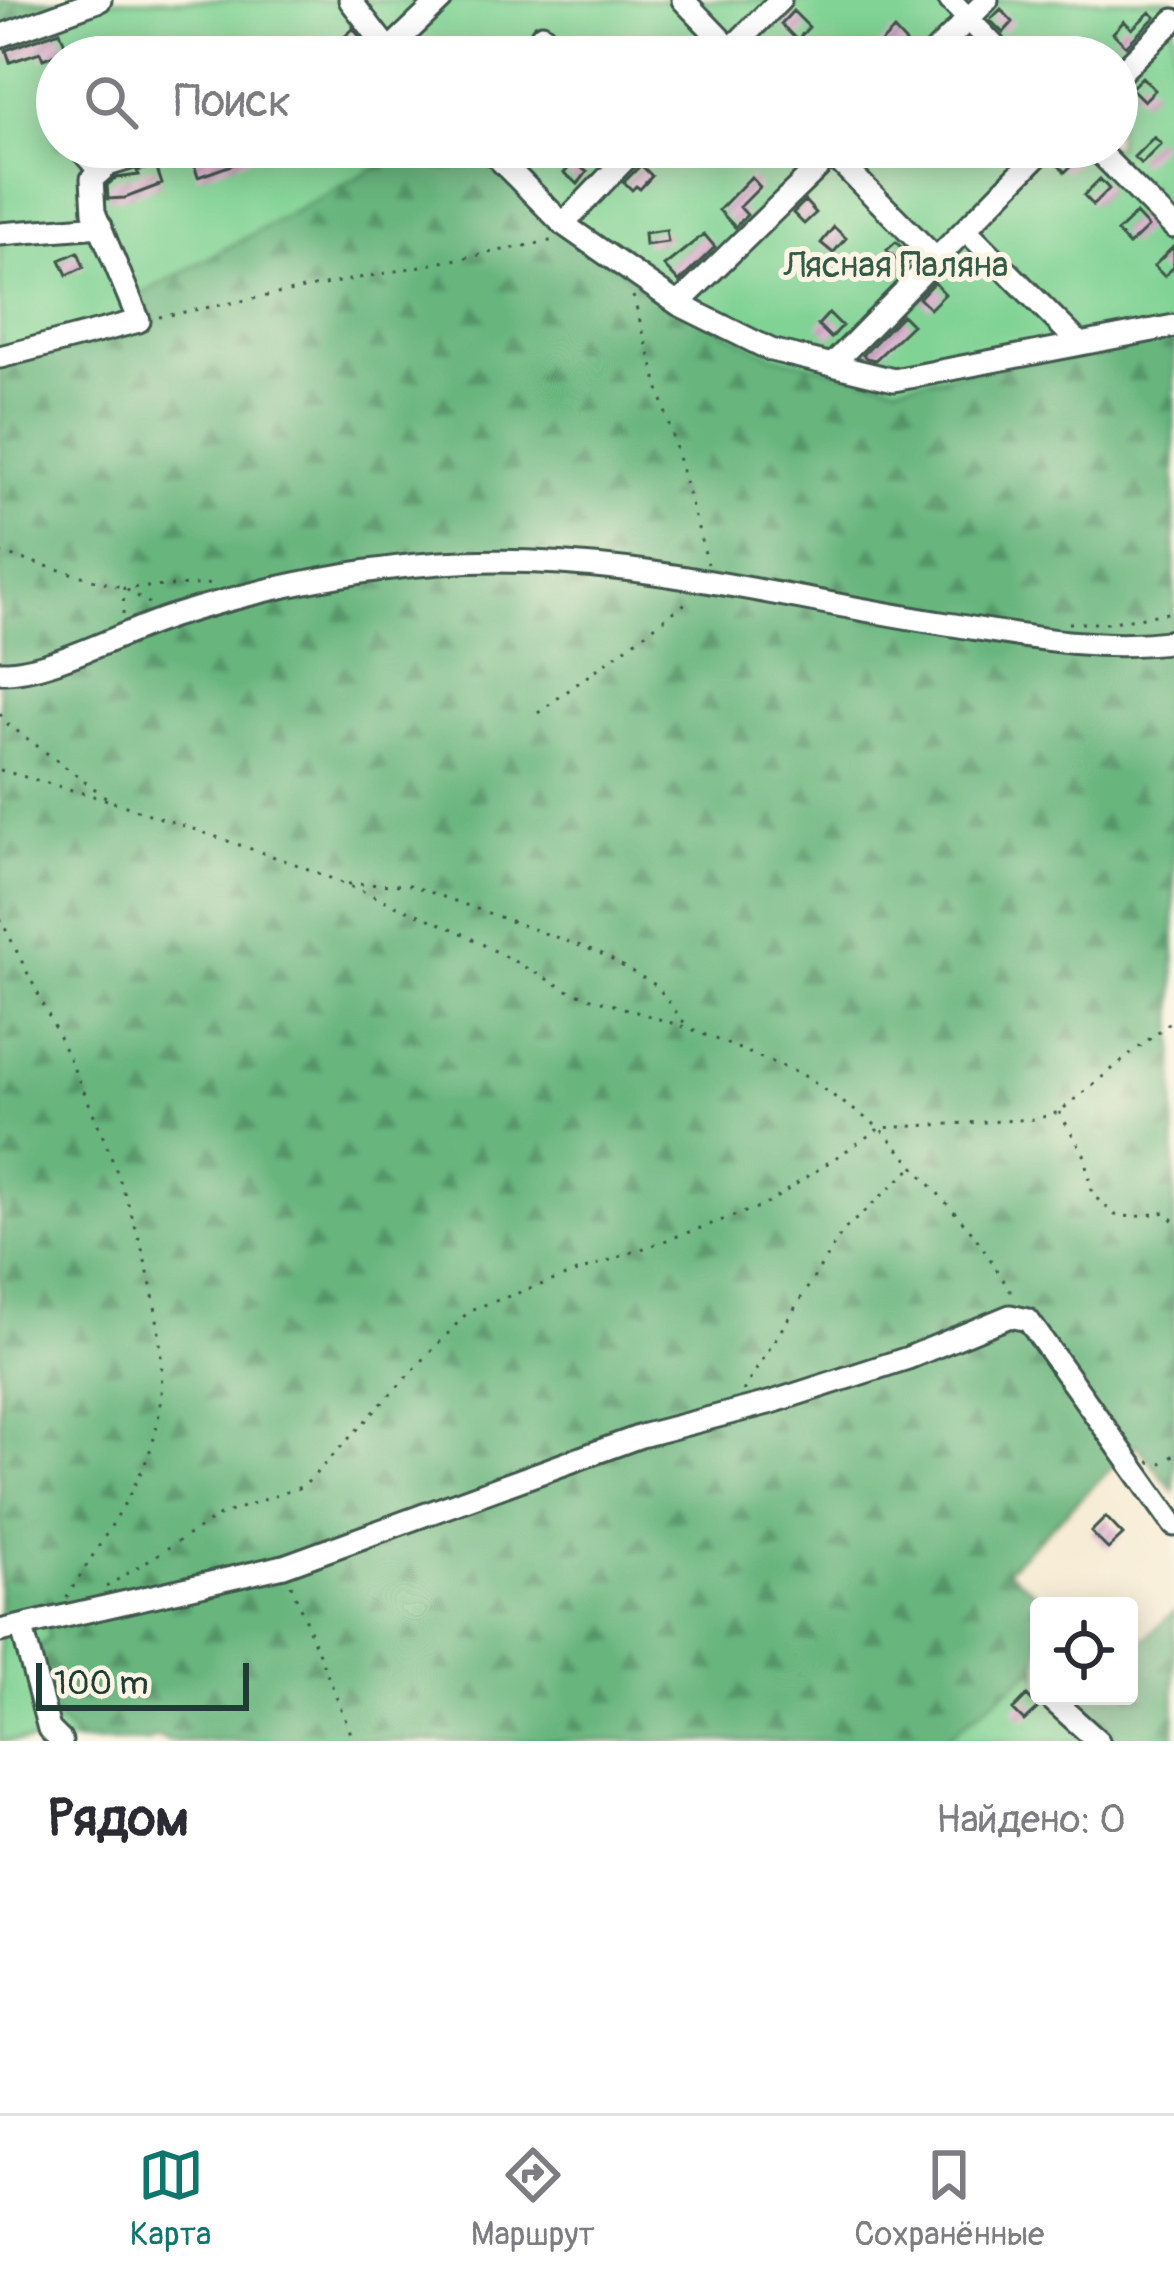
<!DOCTYPE html>
<html lang="ru">
<head>
<meta charset="utf-8">
<style>
	body { margin:0; font-family:Pangolin,sans-serif; background:#f7f7f7; color:#2b2b33 }
	.controls { position:absolute; right:36px; bottom:36px; display:grid; overflow:hidden; border-radius:12px; box-shadow:0 6px 30px #0003 }
	.controls button { width:108px; height:108px; display:grid; place-items:center; padding:0; border:0; border-bottom:3px solid #e1e1e2; background:#fff; color:#2b2b33; font:60px sans-serif }
	.scale { position:absolute; left:36px; bottom:30px; width:213px; box-sizing:border-box; padding-left:12px; border:6px solid #1f3d34; border-top:0; font-size:33px; line-height:42px; white-space:nowrap; color:#1f3d34; -webkit-text-stroke:9px #fcf5e5; paint-order:stroke }
	.list { margin:0; padding:0; list-style:none }
	h2 { display:flex; justify-content:space-between; align-items:center; height:156px; margin:0; padding:0 48px; font-size:51px }
	h2 small { font-size:39px; font-weight:400; color:#7c7c81 }
	.icon { flex:none; width:66px; height:66px; fill:none; stroke:currentColor; stroke-width:2; stroke-linecap:round; stroke-linejoin:round }
	.map { position:relative; flex:none; width:1174px; height:1741px; overflow:hidden }
	.search { position:absolute; background:#fff; box-shadow:0 6px 30px #0003; left:36px; right:36px; top:36px; height:132px; display:flex; align-items:center; gap:30px; box-sizing:border-box; padding:0 42px; border-radius:66px; color:#7c7c81; font-size:45px }
	.sheet { height:372px; background:#fff }
	nav { display:flex; justify-content:space-around; align-items:center; box-sizing:border-box; height:168px; border-top:3px solid #e1e1e2; background:#fff; font-size:33px; color:#7c7c81 }
	nav a { display:grid; justify-items:center; gap:6px }
	nav .on { color:#0f766e }
	.map>svg:first-child { display:block }
	.forest { fill:url(#forest-firs); stroke:#447959; stroke-width:3 }
	.green { fill:#81d395; stroke:#508864; stroke-width:3 }
	.building { fill:url(#building-hatch) }
	.lines { fill:none; stroke-linecap:round; stroke-linejoin:round }
	.minor-casing { stroke:#3f574c; stroke-width:27 }
	.path { stroke:#3f574c; stroke-width:3; stroke-dasharray:3 9; stroke-linecap:butt }
	.minor { stroke:#fff; stroke-width:21 }
	.labels { text-anchor:middle; stroke-width:10; stroke-linejoin:round; paint-order:stroke }
	.park-label { font-size:36px; fill:#335b47; stroke:#fcf5e5 }
</style>
</head>
<body>
<div class="map">
<svg width="1174" height="1741" viewBox="0 0 1174 1741">
	<defs>
		<pattern id="forest-firs" width="22" height="20" patternUnits="userSpaceOnUse" patternTransform="scale(3)"><rect width="22" height="20" fill="#68b57e"/><path d="M5 1l3.5 6h-7zM16 11l3.5 6h-7z" fill="#559468"/></pattern>
		<pattern id="building-hatch" width="6" height="6" patternUnits="userSpaceOnUse" patternTransform="scale(3)"><rect width="6" height="6" fill="#dcb2d0"/><path d="M-1 1l2-2M0 6l6-6M5 7l2-2" fill="none" stroke="#b292aa"/></pattern>
	</defs>
	<rect width="100%" height="100%" fill="#fcf5e5"/>
	<filter id="ink" filterUnits="userSpaceOnUse"><feTurbulence type="fractalNoise" baseFrequency=".00833" numOctaves="2"/><feDisplacementMap in="SourceGraphic" scale="24" xChannelSelector="R" yChannelSelector="G"/><feConvolveMatrix kernelMatrix="1 2 1 2 8 2 1 2 1" color-interpolation-filters="sRGB"/></filter>
	<filter id="wash" filterUnits="userSpaceOnUse"><feTurbulence type="fractalNoise" baseFrequency=".004" numOctaves="4" result="noise"/><feDisplacementMap in="SourceGraphic" scale="48" xChannelSelector="R" yChannelSelector="G"/><feGaussianBlur stdDeviation="2.7" result="paint"/><feColorMatrix in="noise" values="0 0 0 0 0 0 0 0 0 0 0 0 0 0 0 0 0 1.4 0 .05"/><feComposite in="paint" operator="in"/></filter>
	<g filter="url(#wash)">
		<rect width="100%" height="100%" fill="#f6ebd3"/>
		<path class="forest" d="M0 0H77L0 27Z
			M413 147H481L1174 334V1492L1136 1444 1007 1570 1051 1606H1039V1676L1032 1671 943 1741H170L157 1737 148 1741H80L57 1719 37 1646 39 1613 0 1620V365L149 328 138 296Z
			M1174 1612V1741H1115L1062 1696H1129V1653Z"/>
		<path class="green" d="M77 0H1174V334L897 385 773 356 647 293 481 147H1117V57H57V147H413L138 296 130 317 0 353V27Z
			M39 1613 47 1623 49 1639 37 1647 57 1719 80 1741H0V1620Z
			M1032 1670 1039 1676V1696H1062L1115 1741H943Z"/>
		<g id="blocks">
			<path class="building" d="M1001 9 1013 22 1003 33 990 20Z
				M793 11 809 27 797 40 781 24Z
				M1150 12 1155 17 1126 46 1113 33 1124 21 1132 29Z
				M353 29V28L375 57H363L358 42 353 46 344 37Z
				M894 30 907 44 891 57 879 45Z
				M60 31 67 50 43 59 40 52 10 62 6 50Z
				M968 40 984 57H951Z
				M1142 77 1155 90 1144 101 1131 88Z
				M1154 137 1161 144 1141 164 1134 157Z
				M212 147H276V149L198 177 191 155Z
				M555 147 587 172 578 184 564 173 567 170 551 150Z
				M1067 148 1078 159 1065 172 1054 161Z
				M641 165 652 176 640 189 636 186 632 190 624 182Z
				M156 166 162 184 125 198 108 199 107 185 116 178 139 175 137 171Z
				M751 177 760 187 740 207 747 215 735 227 719 210Z
				M1100 179 1109 189 1093 205 1084 195Z
				M805 201 816 213 804 224 793 213Z
				M1136 214 1148 227 1129 245 1117 232Z
				M834 227 846 238 833 253 821 243Z
				M666 230 668 242 645 245 644 233Z
				M704 234 715 247 679 282 664 266Z
				M896 242 913 259 904 267 887 250Z
				M1174 246V267L1164 276 1154 266Z
				M78 252 84 267 67 275 60 260Z
				M934 282 945 294 930 309 919 298Z
				M829 313 842 326 831 338 818 325Z
				M902 315 912 325 875 360 866 358 863 355Z
				M1106 1517 1123 1535 1108 1549 1091 1532Z
				M1027 1696 1038 1708 1024 1721 1013 1710Z"/>
		</g>
	</g>
	<g filter="url(#ink)">
		<use href="#blocks" fill-opacity="0" stroke="#3f574c" stroke-width="3"/>
		<g class="lines">
			<g class="minor-casing">
				<path id="minor" d="M350 0 394 57
					M683 0 737 56
					M950 0 1005 57
					M542 35 563 57
					M0 36 100 0
					M407 57 395 44 441 0
					M723 57 780 0
					M930 57 987 0
					M1117 76 1174 20
					M79 147 99 170
					M487 147 563 224 678 304 771 350 894 380 1174 326
					M825 147 936 259
					M1094 147 1174 227
					M563 224 637 147
					M966 230 1079 343
					M0 234 101 226
					M678 304 839 147
					M0 357 139 321 94 212 92 179 108 165 165 147
					M833 364 1046 147
					M0 672C48 674 124 631 173 616 259 589 351 570 441 563 614 551 778 598 947 624 1022 636 1099 652 1174 641
					M22 1628 49 1729 61 1741
					M0 1631 284 1566 641 1436 772 1402 908 1358 1010 1316 1028 1320 1174 1525
					M1048 1696 1098 1741"/>
			</g>
			<path class="path" d="M633 296 708 564
				M159 317 555 240
				M0 553 124 588 149 603
				M123 614 124 588 215 584
				M1069 623H1106L1174 612
				M538 713 691 599
				M0 714 5 722 111 801 301 866 458 931 569 991 688 1028 803 1075 880 1128 973 1233 1015 1298
				M0 770 108 800
				M348 884 410 885 600 953 657 986 687 1027
				M0 918C66 1050 194 1290 154 1438 141 1487 92 1554 66 1599
				M1059 1112 1084 1154 1092 1194 1115 1215 1134 1217 1166 1212 1174 1222
				M1170 1320 1174 1317
				M743 1391 843 1231 914 1166
				M1149 1462 1160 1464 1174 1455
				M291 1585 354 1741
				M106 1587 220 1515 304 1486 470 1310 765 1205 880 1128 1036 1119 1059 1112 1174 1019"/>
			<use href="#minor" class="minor"/>
		</g>
	</g>
	<g class="labels">
		<g class="park-label">
			<text x="896" y="277">Лясная Паляна</text>
		</g>
	</g>
</svg>
<div class="controls">
<button><svg class="icon" aria-label="locate" viewBox="0 0 24 24"><circle cx="12" cy="12" r="6"/><path d="M12 2v4M12 18v4M2 12h4M18 12h4"/></svg></button>
</div>
<div class="scale">100 m</div>
<div class="search"><svg class="icon" aria-label="search" viewBox="0 0 24 24"><circle cx="10" cy="10" r="6"/><path d="M15 15l6 6"/></svg>Поиск</div>
</div>
<section class="sheet">
<h2>Рядом<small>Найдено: 0</small></h2>
<ul class="list">
</ul>
</section>
<nav>
<a class="on"><svg class="icon" aria-label="map" viewBox="0 0 24 24"><path d="M3 6l6-2 6 2 6-2v14l-6 2-6-2-6 2zM9 4v14M15 6v14"/></svg>Карта</a>
<a><svg class="icon" aria-label="directions" viewBox="0 0 24 24"><path d="M12 3l9 9-9 9-9-9zM9 14v-3h6M13 9l2 2-2 2"/></svg>Маршрут</a>
<a><svg class="icon" aria-label="saved" viewBox="0 0 24 24"><path d="M7 4h10v16l-5-4-5 4z"/></svg>Сохранённые</a>
</nav>
</body>
</html>
